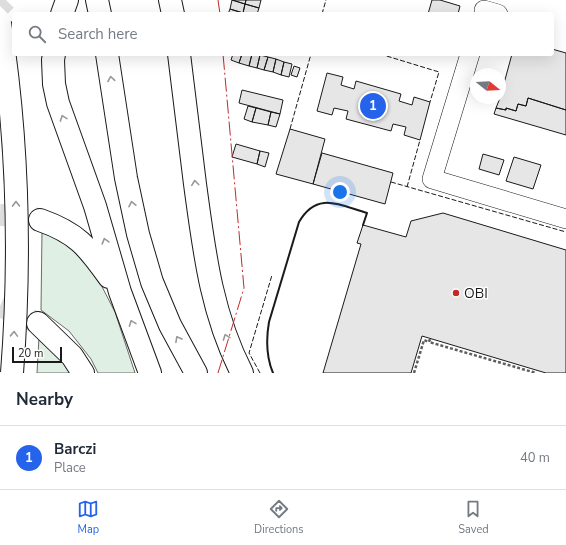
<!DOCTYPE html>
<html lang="en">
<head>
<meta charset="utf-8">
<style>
	body { margin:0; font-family:"Nunito Sans",sans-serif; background:#f6f6f7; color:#1f2937 }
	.compass { position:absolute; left:470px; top:68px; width:36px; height:36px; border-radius:50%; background:#fff; box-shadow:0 4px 16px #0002; rotate:108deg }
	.scale { position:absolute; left:12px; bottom:10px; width:50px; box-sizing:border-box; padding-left:4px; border:2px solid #1a1a1a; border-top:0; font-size:11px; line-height:14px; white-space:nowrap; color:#1a1a1a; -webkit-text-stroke:3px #fff; paint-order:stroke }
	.you { position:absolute; left:340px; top:192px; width:14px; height:14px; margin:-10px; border:3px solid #fff; border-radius:50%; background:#1a73e8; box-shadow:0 0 0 6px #1a73e833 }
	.badge { display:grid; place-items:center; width:26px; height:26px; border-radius:50%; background:#2563eb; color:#fff; font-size:13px; font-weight:700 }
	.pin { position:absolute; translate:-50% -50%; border:2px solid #fff; box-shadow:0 1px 4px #0006 }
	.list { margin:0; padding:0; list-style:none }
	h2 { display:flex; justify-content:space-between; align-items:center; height:52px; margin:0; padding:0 16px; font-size:17px }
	h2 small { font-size:13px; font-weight:400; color:#747a83 }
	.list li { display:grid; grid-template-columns:26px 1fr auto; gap:12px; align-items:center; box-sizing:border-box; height:64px; padding:0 16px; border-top:1px solid #e0e1e3 }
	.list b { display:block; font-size:15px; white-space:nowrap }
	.list p { margin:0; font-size:13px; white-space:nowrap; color:#747a83 }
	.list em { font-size:13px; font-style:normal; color:#747a83 }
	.icon { flex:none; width:22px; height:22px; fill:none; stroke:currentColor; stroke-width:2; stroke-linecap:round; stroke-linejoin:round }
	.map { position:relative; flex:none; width:566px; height:373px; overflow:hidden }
	.search { position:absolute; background:#fff; box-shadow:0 4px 16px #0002; left:12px; right:12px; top:12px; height:44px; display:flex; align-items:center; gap:10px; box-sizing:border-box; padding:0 14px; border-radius:4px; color:#747a83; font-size:15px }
	.sheet { height:116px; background:#fff }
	nav { display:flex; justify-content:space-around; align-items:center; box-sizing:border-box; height:56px; border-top:1px solid #e0e1e3; background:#fff; font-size:11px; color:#747a83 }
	nav a { display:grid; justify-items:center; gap:2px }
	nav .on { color:#2563eb }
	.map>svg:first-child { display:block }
	.green { fill:#e0efe3; stroke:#6a6a6a }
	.building { fill:#e6e6e6; stroke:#1a1a1a }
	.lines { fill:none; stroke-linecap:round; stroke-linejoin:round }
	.highway-tunnel { stroke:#ddd; stroke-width:22; stroke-dasharray:22 11; stroke-linecap:butt }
	.minor-casing { stroke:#1a1a1a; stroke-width:20 }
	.highway-casing { stroke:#1a1a1a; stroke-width:24 }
	.path { stroke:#5f5f5f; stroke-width:2.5; stroke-dasharray:3 2; stroke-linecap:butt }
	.minor { stroke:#fff; stroke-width:19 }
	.highway { stroke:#fff; stroke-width:22 }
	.highway-bridge-casing { stroke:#1a1a1a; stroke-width:24; stroke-linecap:butt }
	.highway-bridge { stroke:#fff; stroke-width:22 }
	.fence { stroke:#1a1a1a; stroke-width:1; stroke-dasharray:5 2; stroke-linecap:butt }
	.wall { stroke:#1a1a1a; stroke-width:2 }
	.power { stroke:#c62828; stroke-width:1; stroke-dasharray:14 3 2 3; stroke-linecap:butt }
	.oneway { stroke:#989898 }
	.poi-dot { fill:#c62828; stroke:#fff; stroke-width:1.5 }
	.labels { text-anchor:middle; stroke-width:3; stroke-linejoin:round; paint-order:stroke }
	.poi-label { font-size:14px; fill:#1a1a1a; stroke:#fff; text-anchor:start }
</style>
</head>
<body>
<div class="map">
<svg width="566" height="373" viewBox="0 0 566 373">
	<rect width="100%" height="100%" fill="#fff"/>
	<path class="green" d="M42 231 69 246 97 277 115 312 135 373H98L91 359 69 331 41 310Z
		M39 337 58 354 71 373H37Z"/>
	<path class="building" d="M232 0 245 4 243 13 230 9Z
		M232 0H246L245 4Z
		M246 0H261L259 8 245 4Z
		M432 0H440L460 6 458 14H428Z
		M245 4 259 8 257 14 243 13Z
		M230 9 243 13V14H228Z
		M552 49 566 53V110L528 98 526 106 518 104 516 111 506 108V110L496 108 500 98 512 54H552Z
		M233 54H242L239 63 231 60Z
		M242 54H252L249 66 239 63Z
		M252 54 260 55 257 68 249 66Z
		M260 55 268 57 264 70 257 68Z
		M268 57 276 59 273 72 264 70Z
		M276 59 284 62 281 75 273 72Z
		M284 62 292 64 289 77 281 75Z
		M294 66 300 68 297 77 291 75Z
		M327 73 343 77 341 85 354 89 356 81 401 94 399 101 412 105 414 97 430 102 420 140 404 135 406 127 393 124 391 131 346 119 348 111 334 108 332 115 317 111Z
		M242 90 283 100 280 114 239 103Z
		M528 98 566 110V135L494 114 496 108 506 110V108L516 111 518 104 526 106Z
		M248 106 256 108 252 122 244 119Z
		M256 108 271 112 268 125 252 122Z
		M271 112 280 114 276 127 268 125Z
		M290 129 325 139 313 184 276 174Z
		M236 144 260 151 257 164 232 157Z
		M260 151 269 153 265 167 257 164Z
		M322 153 393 173 385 204 313 184Z
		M483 154 504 160 499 175 479 169Z
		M514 157 541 165 533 189 506 181Z
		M443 213 566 250V373H546L422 336 411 373H323L361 244 357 243 363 225 406 237 411 221Z"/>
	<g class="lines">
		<path class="highway-tunnel" d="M0 6 6 0
			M0 215 27 216 40 220
			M0 306 38 323"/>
		<g class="minor-casing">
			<path id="minor" d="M484 10 498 14
				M470 54 432 179 566 219"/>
		</g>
		<g class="highway-casing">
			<path id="highway" d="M97 0 100 14
				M170 0 173 14
				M62 14 67 0
				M54 54 53 60 54 84 58 103 95 206 120 292 150 373
				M107 54 126 178 138 234 152 282 170 325 196 373
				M179 54C184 97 190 141 195 184 204 250 211 313 242 373
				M40 220C77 233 87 246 109 277
				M38 323 72 356 83 373"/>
		</g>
		<path class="path" d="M430 339 429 342 536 373
			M414 373 424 340 429 342"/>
		<use href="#minor" class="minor"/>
		<use href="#highway" class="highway"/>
		<g class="highway-bridge-casing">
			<path id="highway-bridge" d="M0 23C18 139 21 257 12 373"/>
		</g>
		<use href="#highway-bridge" class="highway-bridge"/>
		<path class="fence" d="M322 14 326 0
			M380 54 439 72 430 102
			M290 129 311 54
			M391 182 566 232
			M407 187 420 140
			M260 373 249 353 272 275"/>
		<path class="wall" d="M273 373C266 356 266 339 269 322L299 222C317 191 339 205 367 213L363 225"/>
		<path class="power" d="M218 0 220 14
			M218 373 244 288 223 54"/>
	</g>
	<defs><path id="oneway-chevron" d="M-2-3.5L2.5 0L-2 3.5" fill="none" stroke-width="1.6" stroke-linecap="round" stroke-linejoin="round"/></defs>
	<g class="oneway">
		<use href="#oneway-chevron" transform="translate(111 79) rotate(-99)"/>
		<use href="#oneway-chevron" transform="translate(63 118) rotate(-110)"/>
		<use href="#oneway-chevron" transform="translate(195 183) rotate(-97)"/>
		<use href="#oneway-chevron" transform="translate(16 204) rotate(-91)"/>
		<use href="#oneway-chevron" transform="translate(132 204) rotate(-102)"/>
		<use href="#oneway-chevron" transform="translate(105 241) rotate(-106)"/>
		<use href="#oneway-chevron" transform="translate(132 323) rotate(-111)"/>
		<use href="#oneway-chevron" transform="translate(14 334) rotate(-88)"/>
		<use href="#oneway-chevron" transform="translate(226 337) rotate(-110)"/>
		<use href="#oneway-chevron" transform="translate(178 339) rotate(-119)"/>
	</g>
	<circle class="poi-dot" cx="456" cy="293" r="4"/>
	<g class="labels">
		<g class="poi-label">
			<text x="464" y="298">OBI</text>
		</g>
	</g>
</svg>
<svg class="compass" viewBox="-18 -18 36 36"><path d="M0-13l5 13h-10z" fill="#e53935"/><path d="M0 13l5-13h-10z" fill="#747a83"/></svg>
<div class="scale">20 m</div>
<div class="you"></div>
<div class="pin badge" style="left:373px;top:106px">1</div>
<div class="search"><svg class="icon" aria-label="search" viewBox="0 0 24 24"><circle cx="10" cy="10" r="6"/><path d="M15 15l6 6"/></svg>Search here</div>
</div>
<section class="sheet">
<h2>Nearby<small></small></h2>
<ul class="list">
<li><span class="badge">1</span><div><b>Barczi</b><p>Place</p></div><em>40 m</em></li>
</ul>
</section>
<nav>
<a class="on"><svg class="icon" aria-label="map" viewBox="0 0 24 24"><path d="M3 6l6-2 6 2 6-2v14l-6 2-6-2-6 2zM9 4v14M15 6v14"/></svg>Map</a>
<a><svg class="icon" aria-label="directions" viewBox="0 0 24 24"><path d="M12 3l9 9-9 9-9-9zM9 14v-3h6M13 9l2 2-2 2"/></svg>Directions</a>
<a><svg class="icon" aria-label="saved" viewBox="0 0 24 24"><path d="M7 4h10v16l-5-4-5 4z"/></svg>Saved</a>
</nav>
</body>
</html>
